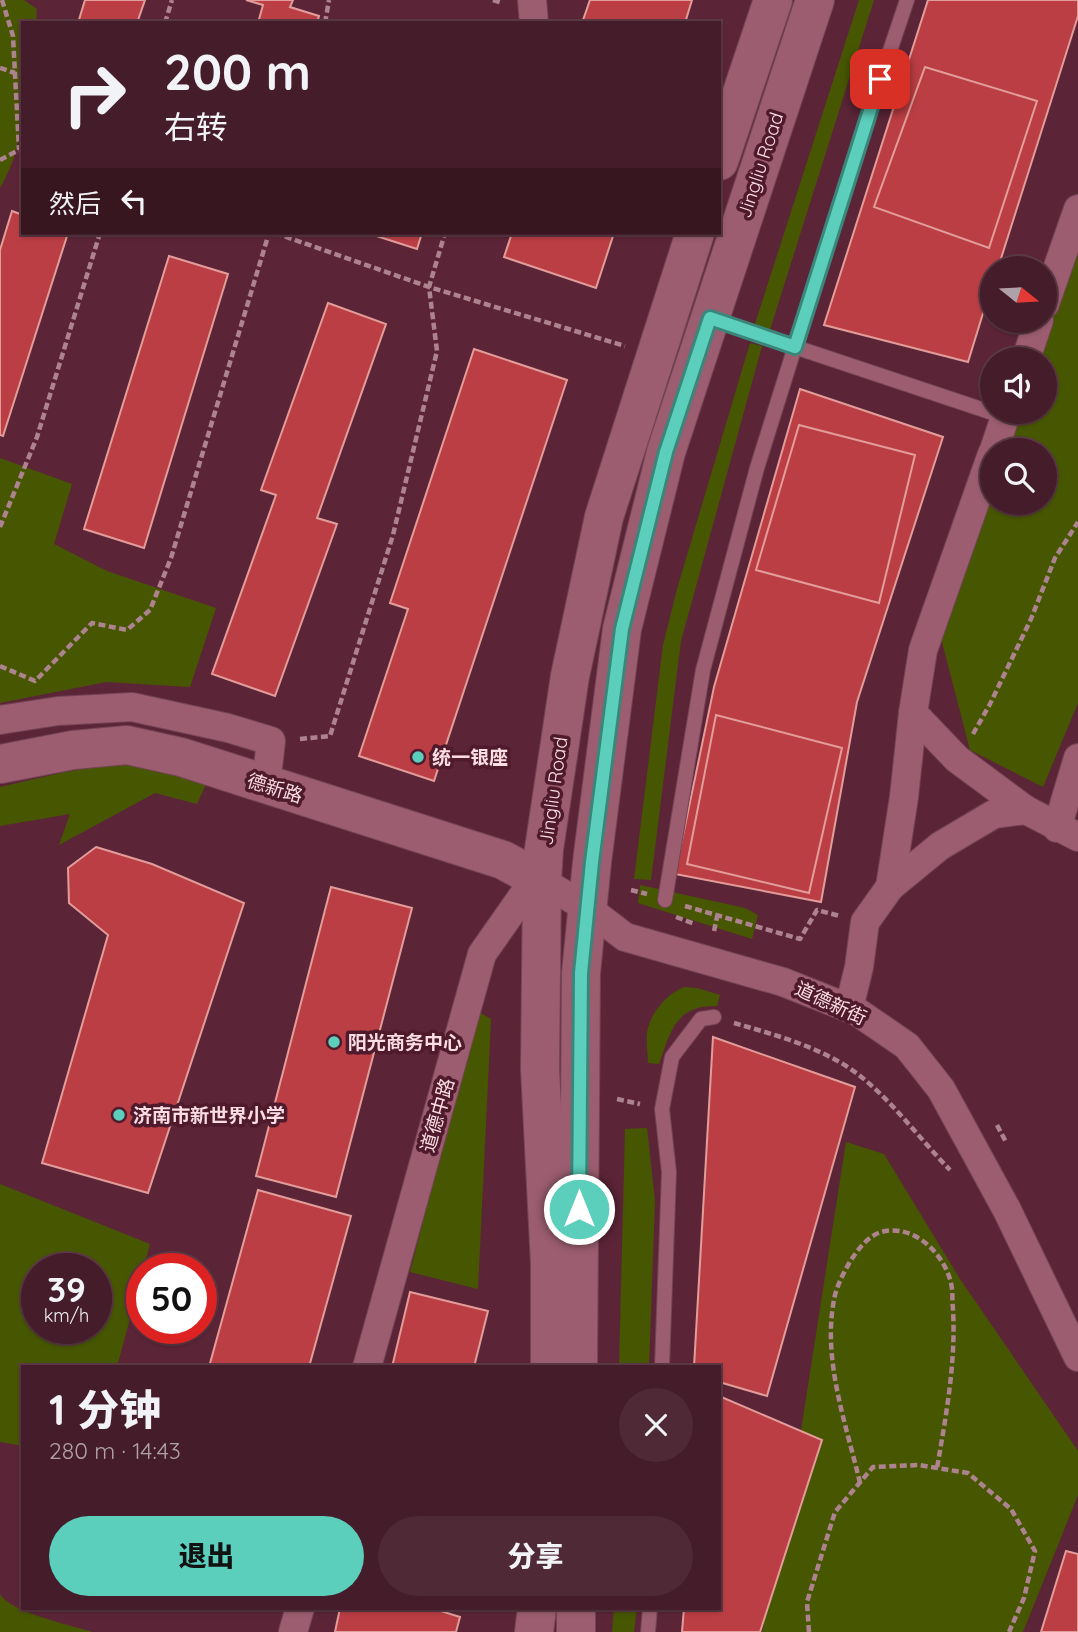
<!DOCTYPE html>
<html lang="zh">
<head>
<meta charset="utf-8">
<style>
  body { margin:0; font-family:Quicksand,"Noto Sans SC",sans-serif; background:#4f2935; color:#f1f3f6; height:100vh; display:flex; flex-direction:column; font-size:26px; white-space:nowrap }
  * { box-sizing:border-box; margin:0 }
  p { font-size:23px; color:#b0a1a8 }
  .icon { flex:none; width:38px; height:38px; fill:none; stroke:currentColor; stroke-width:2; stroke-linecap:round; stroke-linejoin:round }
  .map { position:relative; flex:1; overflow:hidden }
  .side { position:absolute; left:21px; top:1365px; width:700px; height:245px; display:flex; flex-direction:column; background:#451c29; border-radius:0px; box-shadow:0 2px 5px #0004,0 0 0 2px #5d3a46 }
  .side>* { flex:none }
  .banner { position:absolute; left:21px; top:21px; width:700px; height:214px; border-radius:0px; box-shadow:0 2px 5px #0004,0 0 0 2px #5d3a46; background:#451c29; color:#f1f3f6; overflow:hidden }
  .needle { width:46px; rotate:108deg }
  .fabs { position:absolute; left:980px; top:256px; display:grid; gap:14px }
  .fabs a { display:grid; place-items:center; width:77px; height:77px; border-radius:50%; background:#451c29; box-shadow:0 2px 5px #0004,0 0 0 2px #5d3a46; font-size:35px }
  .speed { position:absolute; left:21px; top:1253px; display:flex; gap:14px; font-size:35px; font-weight:700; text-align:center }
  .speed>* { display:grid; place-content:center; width:91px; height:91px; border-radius:50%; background:#451c29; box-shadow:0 2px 5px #0004,0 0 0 2px #5d3a46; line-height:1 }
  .speed small { font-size:18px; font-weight:400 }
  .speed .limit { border:10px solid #d22; background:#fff; color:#111 }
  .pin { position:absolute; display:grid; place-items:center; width:60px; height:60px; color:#fff; margin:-30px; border-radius:14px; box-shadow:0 4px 10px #0006 }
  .me { position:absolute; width:77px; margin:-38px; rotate:0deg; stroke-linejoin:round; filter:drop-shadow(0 0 5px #0008) }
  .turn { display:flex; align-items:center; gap:24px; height:147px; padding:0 28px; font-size:32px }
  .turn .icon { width:91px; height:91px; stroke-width:2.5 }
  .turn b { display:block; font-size:49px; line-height:60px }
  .then { display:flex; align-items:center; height:66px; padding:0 28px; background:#0003; gap:14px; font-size:26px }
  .round { display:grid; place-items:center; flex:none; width:74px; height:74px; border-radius:37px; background:#4f2935 }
  .headline { display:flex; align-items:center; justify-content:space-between; height:119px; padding:0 28px }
  h1 { font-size:42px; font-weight:800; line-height:52px }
  .action { display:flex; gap:14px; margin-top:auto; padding:14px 28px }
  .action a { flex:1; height:80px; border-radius:42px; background:#5bcebc; color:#111; font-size:28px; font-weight:800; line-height:80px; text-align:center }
  .action a+a { background:#4f2935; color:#f1f3f6 }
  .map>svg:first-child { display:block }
  .green { fill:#475701; fill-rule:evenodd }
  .building { fill:#bb3e44; stroke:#e29d9a; stroke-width:2 }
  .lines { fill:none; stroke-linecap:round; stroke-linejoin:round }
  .lane-casing { stroke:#744456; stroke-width:16 }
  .street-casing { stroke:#744456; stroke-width:30 }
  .secondary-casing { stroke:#744456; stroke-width:40 }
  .path { stroke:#ae8390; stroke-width:4.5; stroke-dasharray:7 3.5; stroke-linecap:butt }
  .lane { stroke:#9b5d6f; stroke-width:14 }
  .street { stroke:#9b5d6f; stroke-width:28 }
  .secondary { stroke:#9b5d6f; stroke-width:38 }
  .route-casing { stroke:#3b867a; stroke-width:18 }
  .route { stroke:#5bcebc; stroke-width:12 }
  .poi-dot { fill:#5bcebc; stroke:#501a2d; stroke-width:2.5 }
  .labels { text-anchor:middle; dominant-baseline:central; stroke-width:7; stroke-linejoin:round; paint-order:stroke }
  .street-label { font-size:19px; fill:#fbdde4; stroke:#501a2d }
  .poi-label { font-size:19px; font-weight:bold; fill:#fbdde4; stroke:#501a2d; text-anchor:start }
</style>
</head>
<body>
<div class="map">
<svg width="1078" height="1632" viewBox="0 0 1078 1632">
  <rect width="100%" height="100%" fill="#5c2537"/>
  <!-- green -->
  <g class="green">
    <path d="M 0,0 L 24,0 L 37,9 L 36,23 L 23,23 C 23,78 30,139 0,188 Z"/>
    <polygon points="859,0 874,0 769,333 754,327"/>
    <polygon points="1078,192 1078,703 1043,787 970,750 941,638 992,470 992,502 1045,502 1045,450 999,450 1010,411 1045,411 1045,359 1027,359"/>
    <polygon points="750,343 762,346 681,641 651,880 634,879 663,645 677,589"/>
    <polygon points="0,458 72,484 54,544 107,571 216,608 190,687 106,682 0,703"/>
    <polygon points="126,762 206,784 197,804 155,793 59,845 70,814 0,826 0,787 65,772"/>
    <polygon points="640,885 745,908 758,915 752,939 638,903"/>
    <path d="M 684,987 L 697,988 L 720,995 L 717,1006 C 676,1005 671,1030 659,1064 L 648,1063 C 648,1052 645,1039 648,1028 C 653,1010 667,994 684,987 Z"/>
    <polygon points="477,1011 491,1019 478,1289 410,1272"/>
    <polygon points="647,1128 655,1201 649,1367 619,1367 625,1129"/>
    <polygon points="846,1142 884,1154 960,1279 1078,1451 1078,1495 1023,1632 762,1632 797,1456"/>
    <path d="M 0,1184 L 150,1244 L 117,1367 L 23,1367 L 23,1446 L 0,1442 ZM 37,1269 L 96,1269 L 96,1328 L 37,1328 Z"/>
    <path d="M 0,1594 C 9,1612 71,1625 92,1632 L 0,1632 Z"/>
    <polygon points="614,1608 637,1608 634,1632 612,1632"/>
  </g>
  <!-- building -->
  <g class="building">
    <polygon points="85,0 145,0 137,23 78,23"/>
    <polygon points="246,0 293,0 290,7 319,16 317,23 258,23 263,5"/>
    <polygon points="590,0 692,0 685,23 582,23"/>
    <polygon points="928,0 1078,0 1078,16 998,268 992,268 992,284 968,362 824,325"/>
    <polygon points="925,67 1037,101 989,248 874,207"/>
    <polygon points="12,211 23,215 23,233 68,233 3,436 0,435 0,250"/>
    <polygon points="367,233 422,233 417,249"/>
    <polygon points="512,233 614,233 596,288 504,257"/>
    <polygon points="169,256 228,274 144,548 84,529"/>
    <polygon points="328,303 386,324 317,518 337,524 275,696 212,674 276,495 261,490"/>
    <polygon points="474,349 567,380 434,781 359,756 408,609 390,603"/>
    <polygon points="800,389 943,437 857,702 821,902 675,874 714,687"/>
    <polygon points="799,425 915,455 879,603 756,570"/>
    <polygon points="716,715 842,748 809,893 687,864"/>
    <polygon points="96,847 152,864 244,903 148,1193 42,1163 108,935 69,903 68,868"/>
    <polygon points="331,887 412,908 336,1197 256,1176"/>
    <polygon points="713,1037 855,1087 767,1396 719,1382 719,1367 694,1367"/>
    <polygon points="258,1190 351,1216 309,1367 209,1367"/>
    <polygon points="410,1292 488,1311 474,1367 392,1367"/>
    <polygon points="719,1396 822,1440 760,1632 682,1632 684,1608 719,1608"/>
    <polygon points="1066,1551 1078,1554 1078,1632 1041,1632"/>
    <polygon points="340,1608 431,1608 460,1617 456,1632 335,1632"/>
  </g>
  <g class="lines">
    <!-- lane casing -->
    <g class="lane-casing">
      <g id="lane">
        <polyline points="711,319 1005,417"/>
        <polyline points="665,900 703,670 757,468 854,158 907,0"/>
        <polyline points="662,1367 669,1172 662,1109 672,1057 701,1019 714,1017"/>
        <polyline points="648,1632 650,1608"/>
      </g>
    </g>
    <!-- street casing -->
    <g class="street-casing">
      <g id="street">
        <polyline points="532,0 534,23"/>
        <polyline points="1045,304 1078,209"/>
        <polyline points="1026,359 1039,320"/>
        <polyline points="994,450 1007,411"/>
        <polyline points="913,713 957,759 1026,810"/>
        <polyline points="0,720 58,711 132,707 228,728 271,741 268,767 263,784"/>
        <polyline points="1057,828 1078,758"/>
        <polyline points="890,887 904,797 913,713 923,650 992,454"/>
        <polyline points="849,1008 859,967 865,922 890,887 940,846 994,814 1026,810 1078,837"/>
        <polyline points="367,1367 482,954 522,897 542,881 587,908 625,937 783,982 856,1011 907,1046 941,1089 1007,1210 1078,1357"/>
        <polyline points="293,1632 300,1608"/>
      </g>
    </g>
    <!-- secondary casing -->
    <g class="secondary-casing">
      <g id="secondary">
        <polyline points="719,161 773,0"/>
        <polyline points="0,764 73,750 127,745 181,757 503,860 542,881"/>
        <polyline points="550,1367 550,1264 540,1069 542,881 544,849 570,676 604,517 695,233"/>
        <polyline points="578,1367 581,973 592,862 622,629 666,452 815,0"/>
        <polyline points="534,1632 537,1608"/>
        <polyline points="576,1632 576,1608"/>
      </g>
    </g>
    <!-- path -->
    <g class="path">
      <polyline points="2,0 13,36 19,150"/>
      <polyline points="493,0 503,3"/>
      <polyline points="165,23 172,0"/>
      <polyline points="325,23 329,0"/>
      <polyline points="0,68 15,73"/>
      <polyline points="0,160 19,150 23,151"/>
      <polyline points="275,233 429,287 625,346"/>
      <polyline points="0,527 37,437 100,233"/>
      <polyline points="0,666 35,681 92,623 127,630 150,610 171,558 269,233"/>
      <polyline points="973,734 990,704 1031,619 1055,558 1078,522"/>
      <polyline points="300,739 330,736 393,535 437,351 429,287 445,233"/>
      <polyline points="631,890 647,894"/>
      <polyline points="685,906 800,939 817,910 840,916"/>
      <polyline points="676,917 695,924"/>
      <polyline points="714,931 717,917"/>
      <path d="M 734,1023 C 776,1035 824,1048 859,1075 C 893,1102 920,1139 950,1170"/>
      <polyline points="617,1099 640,1104"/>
      <polyline points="997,1125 1006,1142"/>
      <path d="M 860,1483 C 846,1423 821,1357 835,1295 C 840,1276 860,1238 881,1232 C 913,1223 944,1253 951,1283 C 953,1291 952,1301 953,1309 C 956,1363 946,1416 937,1468"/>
      <polyline points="809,1632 807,1602 835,1512 873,1467 919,1465 968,1473 1011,1509 1035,1551 1024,1598 1009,1632"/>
    </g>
    <!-- lane -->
    <use href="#lane" class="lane"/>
    <!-- street -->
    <use href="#street" class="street"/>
    <!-- secondary -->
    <use href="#secondary" class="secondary"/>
  </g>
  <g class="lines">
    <!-- route casing -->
    <g class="route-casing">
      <polyline id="route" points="579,1209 581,973 592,862 622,629 666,452 710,318 795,347 880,79"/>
    </g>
    <!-- route -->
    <use href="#route" class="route"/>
  </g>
  <!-- markers -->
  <g class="poi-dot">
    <circle cx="418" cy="757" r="7"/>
    <circle cx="334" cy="1042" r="7"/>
    <circle cx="119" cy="1115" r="7"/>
  </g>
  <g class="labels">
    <!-- street labels -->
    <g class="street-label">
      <text transform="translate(760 165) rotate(-72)">Jingliu Road</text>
      <text transform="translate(275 788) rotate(17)">德新路</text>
      <text transform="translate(553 791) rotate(-82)">Jingliu Road</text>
      <text transform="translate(831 1003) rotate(25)">道德新街</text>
      <text transform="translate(437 1115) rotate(-74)">道德中路</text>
    </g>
    <!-- poi labels -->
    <g class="poi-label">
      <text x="432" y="757">统一银座</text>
      <text x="348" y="1042">阳光商务中心</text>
      <text x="133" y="1115">济南市新世界小学</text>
    </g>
  </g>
</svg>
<div class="fabs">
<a><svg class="needle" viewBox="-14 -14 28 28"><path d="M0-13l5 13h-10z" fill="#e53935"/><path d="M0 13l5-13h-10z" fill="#b0a1a8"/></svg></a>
<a><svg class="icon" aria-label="sound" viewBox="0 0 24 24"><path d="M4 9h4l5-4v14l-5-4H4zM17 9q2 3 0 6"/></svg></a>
<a><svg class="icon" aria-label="search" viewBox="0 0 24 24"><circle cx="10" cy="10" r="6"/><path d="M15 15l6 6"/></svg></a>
</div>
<div class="speed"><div>39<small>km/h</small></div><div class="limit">50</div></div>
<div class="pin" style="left:880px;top:79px;background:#d93025"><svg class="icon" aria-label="arrive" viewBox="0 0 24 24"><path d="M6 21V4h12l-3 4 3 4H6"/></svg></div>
<svg class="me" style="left:579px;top:1209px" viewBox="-20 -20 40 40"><circle r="17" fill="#5bcebc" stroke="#fff" stroke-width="3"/><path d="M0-11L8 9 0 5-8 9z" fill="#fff"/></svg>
<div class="banner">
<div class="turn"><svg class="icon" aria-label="right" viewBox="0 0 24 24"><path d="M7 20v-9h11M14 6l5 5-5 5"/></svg><div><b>200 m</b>右转</div></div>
<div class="then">然后<svg class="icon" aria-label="left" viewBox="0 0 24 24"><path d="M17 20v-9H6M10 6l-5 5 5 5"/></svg></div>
</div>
<section class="side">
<div class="headline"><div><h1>1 分钟</h1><p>280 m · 14:43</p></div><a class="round"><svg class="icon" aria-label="close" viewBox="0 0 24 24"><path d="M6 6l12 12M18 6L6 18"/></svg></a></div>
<div class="action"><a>退出</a><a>分享</a></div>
</section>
</div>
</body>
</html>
